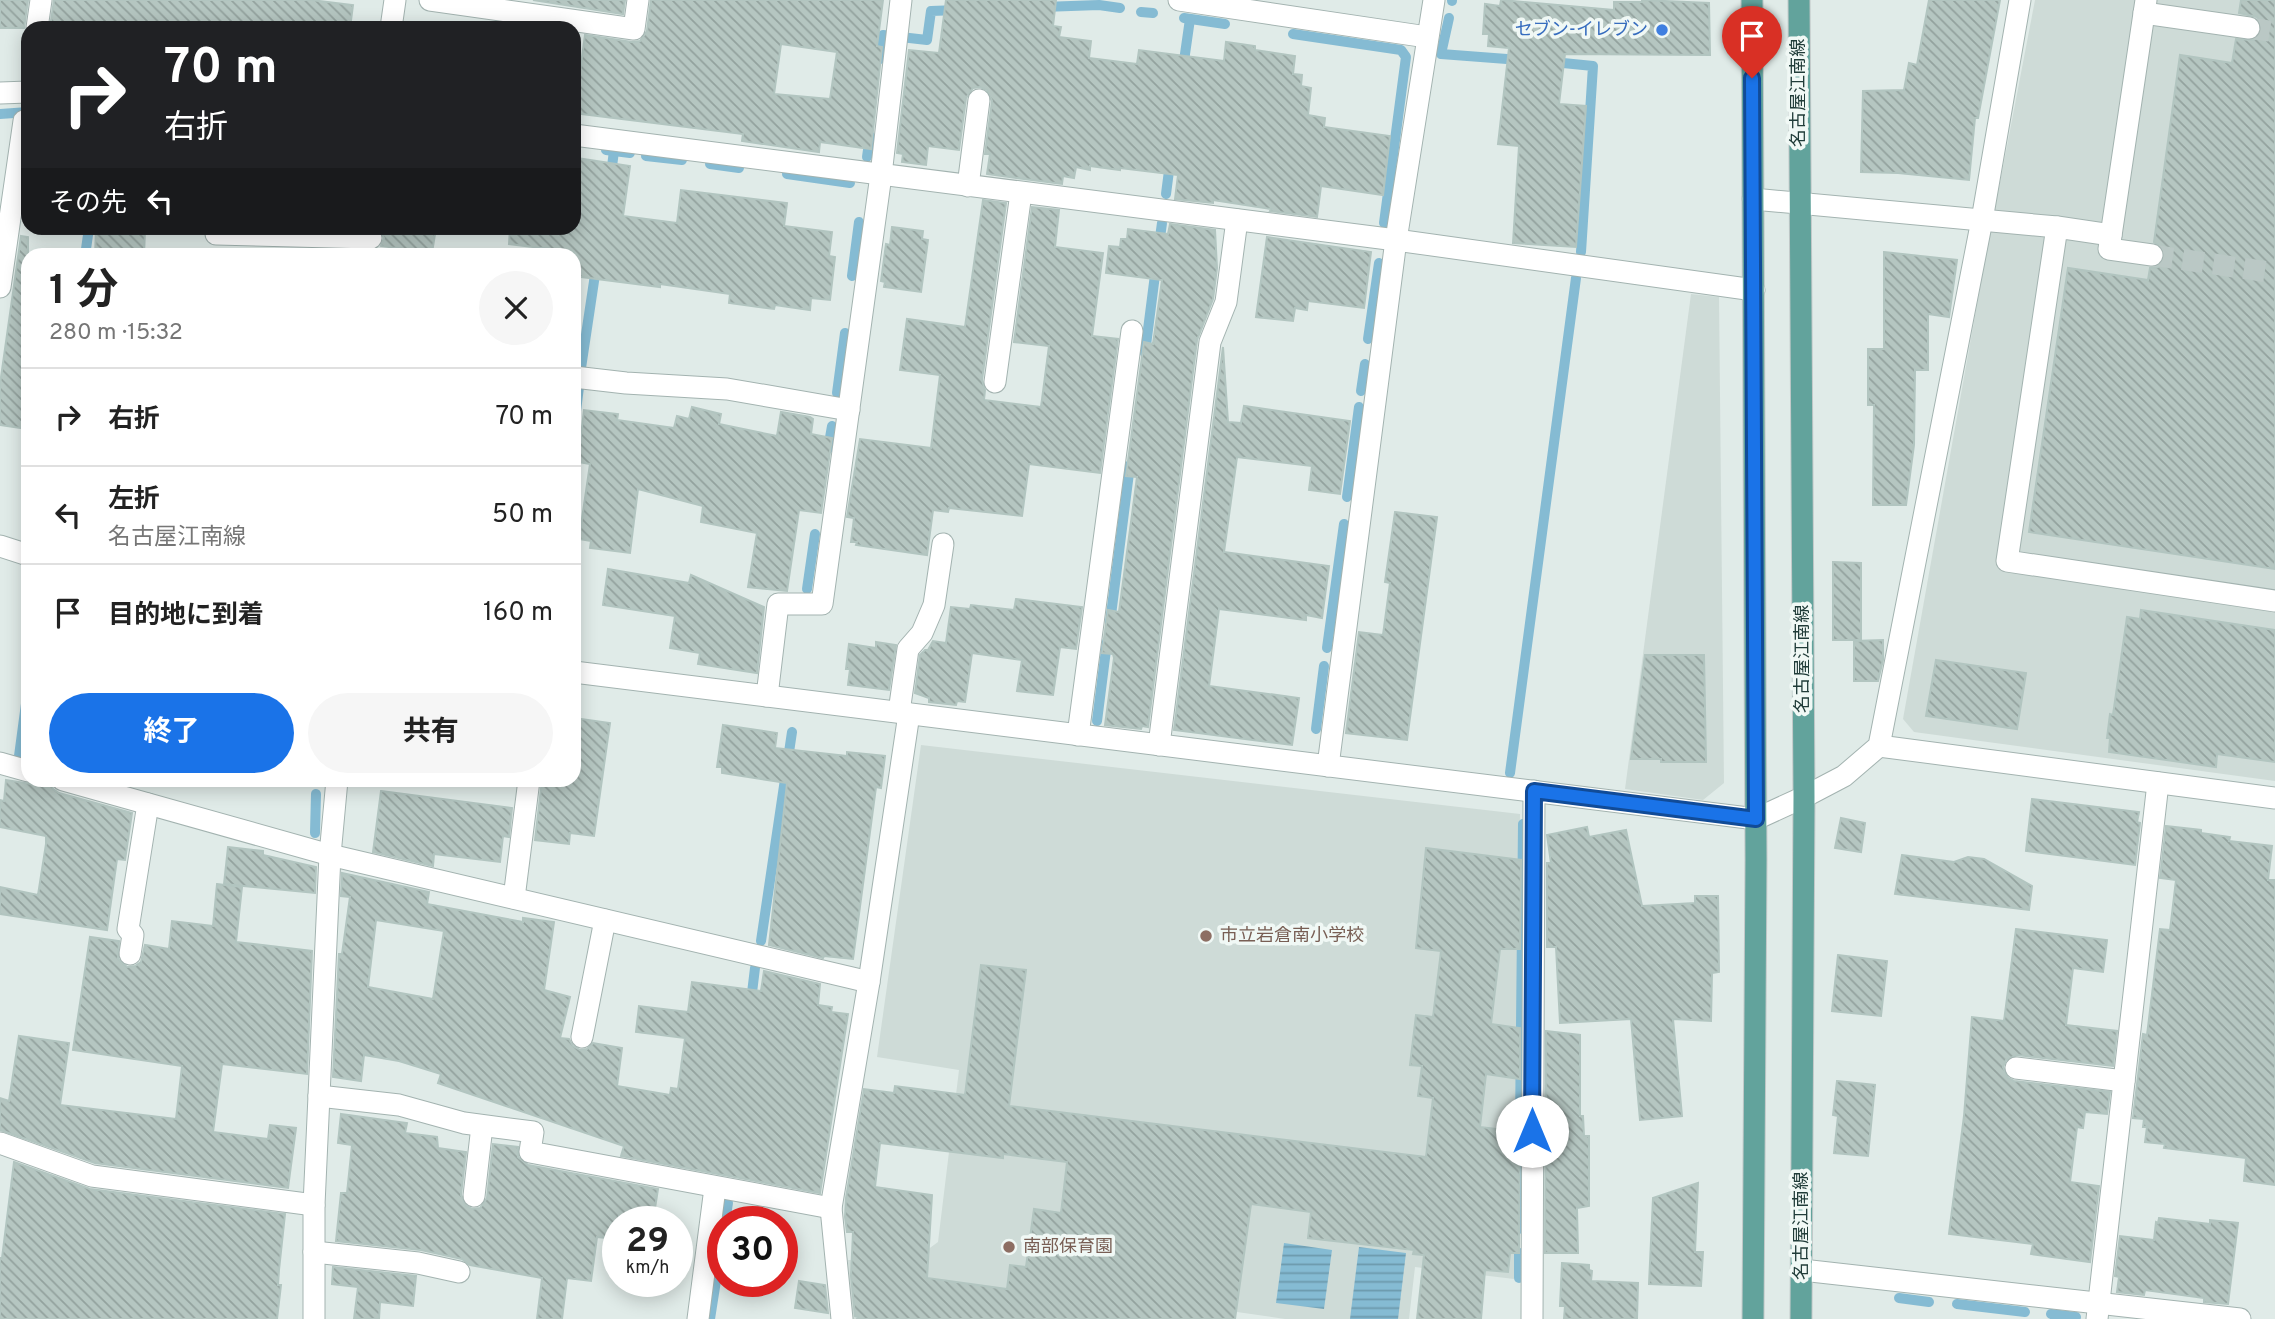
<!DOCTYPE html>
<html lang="ja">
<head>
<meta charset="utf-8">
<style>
  body { margin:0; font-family:Overpass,"Noto Sans JP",sans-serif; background:#f6f6f6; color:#222; height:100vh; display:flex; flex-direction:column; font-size:26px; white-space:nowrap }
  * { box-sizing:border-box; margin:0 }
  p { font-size:23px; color:#767676 }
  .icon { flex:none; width:38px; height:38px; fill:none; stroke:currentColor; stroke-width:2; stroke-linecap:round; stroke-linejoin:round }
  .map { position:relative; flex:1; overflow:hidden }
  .sheet { position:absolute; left:21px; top:248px; width:560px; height:539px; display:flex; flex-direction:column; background:#fff; border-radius:21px; box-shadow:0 4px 18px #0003 }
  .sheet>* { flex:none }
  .top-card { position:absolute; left:21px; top:21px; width:560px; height:214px; border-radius:21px; box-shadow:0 4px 18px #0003; background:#202124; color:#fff; overflow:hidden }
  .speed { position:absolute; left:602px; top:1206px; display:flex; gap:14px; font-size:35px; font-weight:700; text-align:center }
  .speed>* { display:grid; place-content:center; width:91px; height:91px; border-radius:50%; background:#fff; box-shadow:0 4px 18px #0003; line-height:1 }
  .speed small { font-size:18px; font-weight:400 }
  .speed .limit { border:10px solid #d22; background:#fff; color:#111 }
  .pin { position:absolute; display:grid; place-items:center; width:60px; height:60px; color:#fff; margin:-72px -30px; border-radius:50% 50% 50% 0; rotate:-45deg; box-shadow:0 0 7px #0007 }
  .pin .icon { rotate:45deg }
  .me { position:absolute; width:77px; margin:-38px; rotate:0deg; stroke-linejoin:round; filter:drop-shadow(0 0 5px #0008) }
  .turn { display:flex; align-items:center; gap:24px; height:147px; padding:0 28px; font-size:32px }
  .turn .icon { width:91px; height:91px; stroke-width:2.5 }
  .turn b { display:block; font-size:49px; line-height:60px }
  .then { display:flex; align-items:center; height:66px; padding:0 28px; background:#0003; gap:14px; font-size:26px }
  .round { display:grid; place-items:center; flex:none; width:74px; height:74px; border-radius:37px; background:#f6f6f6 }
  .head { display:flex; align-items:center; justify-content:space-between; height:119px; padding:0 28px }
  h1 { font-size:42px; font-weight:700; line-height:52px }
  .button { display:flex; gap:14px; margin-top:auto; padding:14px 28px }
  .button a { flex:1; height:80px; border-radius:42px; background:#1a73e8; color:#fff; font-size:28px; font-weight:700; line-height:80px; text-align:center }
  .button a+a { background:#f6f6f6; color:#222 }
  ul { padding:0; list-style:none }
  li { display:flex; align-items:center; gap:21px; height:98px; padding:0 28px; border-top:2px solid #e0e0e0 }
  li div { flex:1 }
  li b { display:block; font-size:26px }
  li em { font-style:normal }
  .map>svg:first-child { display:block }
  .built { fill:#cedbd7 }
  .water { fill:url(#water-rules) }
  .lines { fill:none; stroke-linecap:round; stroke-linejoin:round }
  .stream { stroke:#85bbd3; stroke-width:10 }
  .building { fill:url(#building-back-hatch); stroke:#b2c5c0; stroke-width:2; fill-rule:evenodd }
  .minor-tunnel { stroke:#bac8c5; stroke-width:21; stroke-dasharray:21 10; stroke-linecap:butt }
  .minor-casing { stroke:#a3b3b0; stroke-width:23 }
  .major-casing { stroke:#c1c8c8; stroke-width:23 }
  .minor { stroke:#fff; stroke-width:21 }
  .major { stroke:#62a39c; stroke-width:21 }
  .route-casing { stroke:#114b97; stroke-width:18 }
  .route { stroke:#1a73e8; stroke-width:12 }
  .shop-dot { fill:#3f7fe0; stroke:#f0f8f5; stroke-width:2.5 }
  .education-dot { fill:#8d6e63; stroke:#f0f8f5; stroke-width:2.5 }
  .labels { text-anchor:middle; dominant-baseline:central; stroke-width:7; stroke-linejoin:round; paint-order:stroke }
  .shop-label { font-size:18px; fill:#366cbe; stroke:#f0f8f5; text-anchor:end }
  .street-label { font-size:18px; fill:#203c39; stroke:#f0f8f5 }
  .education-label { font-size:18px; fill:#785e54; stroke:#f0f8f5; text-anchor:start }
</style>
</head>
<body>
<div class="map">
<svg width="2275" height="1319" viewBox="0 0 2275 1319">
  <defs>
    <pattern id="water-rules" width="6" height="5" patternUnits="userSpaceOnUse" patternTransform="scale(1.75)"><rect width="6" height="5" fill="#85bbd3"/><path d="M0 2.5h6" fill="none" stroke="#6c99ac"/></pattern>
    <pattern id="building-back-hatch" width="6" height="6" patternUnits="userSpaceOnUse" patternTransform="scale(1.75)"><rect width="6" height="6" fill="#b5c6c1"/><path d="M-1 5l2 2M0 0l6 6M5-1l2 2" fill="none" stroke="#93a29e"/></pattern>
  </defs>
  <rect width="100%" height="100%" fill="#e0ebe8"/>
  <!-- built -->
  <g class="built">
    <polygon points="2035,0 2275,0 2275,781 1914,732 1903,719 1983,271"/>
    <polygon points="1691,294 1719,297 1724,783 1703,800 1625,789"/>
    <polygon points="921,745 1520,814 1514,1279 1415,1267 1409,1319 1285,1319 1216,1309 1214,1319 851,1319 848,1260 905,1260 923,1253 938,1242 959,1070 877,1057"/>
  </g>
  <!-- water -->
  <g class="water">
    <polygon points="1284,1243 1332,1250 1324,1309 1276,1303"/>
    <polygon points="1359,1247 1406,1253 1398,1319 1350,1319"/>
  </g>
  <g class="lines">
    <!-- stream -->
    <g class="stream">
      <polyline points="1452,1 1452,0"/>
      <polyline points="1043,7 1099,5 1120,8"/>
      <polyline points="1141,12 1153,13"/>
      <polyline points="1184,18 1225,24"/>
      <polyline points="1449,18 1441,54 1520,60"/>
      <polyline points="1293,34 1401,50 1406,57 1384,223"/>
      <polyline points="880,59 883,35 927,40 931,11 958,10"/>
      <polyline points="1553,62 1593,66 1581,252"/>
      <polyline points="1183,68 1190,19"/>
      <polyline points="0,114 28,112"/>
      <polyline points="606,150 630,153"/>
      <polyline points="646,156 682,160"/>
      <polyline points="867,157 870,136"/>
      <polyline points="710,164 739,168"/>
      <polyline points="611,174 614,151"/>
      <polyline points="787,174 850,183"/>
      <polyline points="1166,194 1170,163"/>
      <polyline points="1159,245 1162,223"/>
      <polyline points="85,256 89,228"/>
      <polyline points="852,276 859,222"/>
      <polyline points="1368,339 1379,263"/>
      <polyline points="1145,353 1156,267"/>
      <polyline points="581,368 596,268"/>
      <polyline points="1361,391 1365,364"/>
      <polyline points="837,393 845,333"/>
      <polyline points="574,427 579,387"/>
      <polyline points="828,449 832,426"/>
      <polyline points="1347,497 1359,407"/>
      <polyline points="807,589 815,534"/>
      <polyline points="1110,623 1130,465"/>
      <polyline points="1327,648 1344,524"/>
      <polyline points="1097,721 1107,642"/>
      <polyline points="1316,729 1324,666"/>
      <polyline points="19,756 28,689"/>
      <polyline points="1510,773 1576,278"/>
      <polyline points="315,833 316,794"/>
      <polyline points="761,941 792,732"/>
      <polyline points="751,1001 755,968"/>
      <polyline points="725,1222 728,1203"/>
      <polyline points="1519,1229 1523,824"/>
      <polyline points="1519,1278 1519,1253"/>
      <polyline points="1899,1298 1929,1302"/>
      <polyline points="1957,1304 2025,1312"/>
      <polyline points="2051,1314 2076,1317"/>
      <polyline points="710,1319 723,1236"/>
    </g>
  </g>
  <!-- building -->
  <g class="building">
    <polygon points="0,0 28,0 24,28 0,28"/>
    <polygon points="54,0 311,0 353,5 350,28 50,28"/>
    <polygon points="533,0 625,0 623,14"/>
    <path d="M 651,0 L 883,0 L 877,46 L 882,47 L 871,149 L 820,142 L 819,152 L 742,141 L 743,134 L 574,113 L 574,78 L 579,79 L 585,35 L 632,42 L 640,41 L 647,31 ZM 781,44 L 837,52 L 830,99 L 774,94 Z"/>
    <polygon points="946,0 1056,0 1053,26 1061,27 1059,37 1091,41 1089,58 1137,64 1139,50 1224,61 1226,42 1255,46 1255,50 1295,56 1293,74 1302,75 1301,86 1311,88 1308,115 1325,118 1324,127 1390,136 1383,195 1321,186 1317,217 1270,211 1271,209 1213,200 1213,203 1175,199 1178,175 1120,168 1120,170 1090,166 1090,170 1076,167 1074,178 1063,176 1062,184 987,174 990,154 985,154 992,101 987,90 980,87 973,88 966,98 959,150 928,146 926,165 902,162 903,154 897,153 909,50 939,53"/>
    <polygon points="1501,0 1614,10 1614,2 1642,2 1642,0 1709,3 1710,55 1565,54 1559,104 1586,106 1576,247 1513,243 1519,146 1498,144 1509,48 1488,46 1489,34 1483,34 1485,4 1500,6"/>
    <polygon points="1929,0 2000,0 1978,118 1975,118 1969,180 1898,173 1861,172 1863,91 1904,90 1909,63 1917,65"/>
    <polygon points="2241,0 2275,0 2275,569 2029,532 2068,268 2148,280 2150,268 2158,267 2163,262 2165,256 2164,249 2154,242 2180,55 2232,63 2236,39 2253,40 2259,37 2262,31 2261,23 2257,17 2239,13"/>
    <polygon points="577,158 630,166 623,216 677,223 681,190 787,203 784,226 832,232 829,256 835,257 830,300 811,298 810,310 775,305 774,309 729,303 730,294 660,284 660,287 574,276 574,252 509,244 510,228 574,228 574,179"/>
    <polygon points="983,200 1006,203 982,380 985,390 984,400 1041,407 1049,346 1014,342 1032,207 1059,210 1055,247 1103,253 1092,336 1118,339 1100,473 1029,464 1022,516 949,508 948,512 933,510 927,555 856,545 857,542 851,542 854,518 847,517 860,439 931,448 940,375 900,370 907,319 965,327"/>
    <polygon points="1170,224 1215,230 1217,268 1213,299 1197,340 1148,727 1142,726 1141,729 1105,725 1114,658 1113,654 1102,653 1108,610 1119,612 1137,477 1126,476 1144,342 1153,344 1162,280 1106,273 1109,246 1120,247 1121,239 1127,239 1128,229 1168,234"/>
    <polygon points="892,227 923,231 922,239 928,240 921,292 884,287 885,282 881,281 886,244 890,245"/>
    <polygon points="96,228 145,230 144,256 95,256"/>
    <polygon points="379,228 436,228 432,253 381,246 384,238"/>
    <polygon points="21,236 28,237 28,429 0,425 0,384"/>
    <polygon points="1267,237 1371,252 1364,308 1308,301 1307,310 1295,308 1293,321 1256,317"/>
    <polygon points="1884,252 1957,260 1949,317 1928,314 1928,370 1915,370 1914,445 1906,505 1873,505 1874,405 1868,405 1868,349 1884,349"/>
    <polygon points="1223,347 1228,422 1241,423 1244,406 1350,421 1340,494 1309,490 1312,466 1237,457 1224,552 1329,566 1322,618 1306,615 1306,620 1219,609 1209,686 1299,698 1292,745 1174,730"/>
    <polygon points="692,407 721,414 719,424 777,436 781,412 810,417 813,419 811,434 832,438 821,513 799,510 787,591 748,587 757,533 701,522 703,506 638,489 630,553 590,548 591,541 579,539 590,464 578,462 584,410 618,414 617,420 674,428 677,416 689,419"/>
    <polygon points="1395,512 1437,517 1407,740 1346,733 1359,632 1383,635 1390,583 1385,582"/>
    <polygon points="1833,562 1861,563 1861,640 1833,640"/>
    <polygon points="608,569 689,583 691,575 764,607 757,673 698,664 700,653 670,648 675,616 603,605"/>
    <polygon points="1016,599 1082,607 1076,649 1060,647 1053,695 1017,691 1022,660 972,653 965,702 957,701 956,705 929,702 929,698 915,693 920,655 925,650 928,650 933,641 946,643 951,607 970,609 971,605 1014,610"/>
    <polygon points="2141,610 2275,630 2275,762 2217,754 2216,767 2109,752 2110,738 2107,738 2110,714 2113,715 2127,617 2140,619"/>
    <polygon points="1883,640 1883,660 1878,681 1854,681 1854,641"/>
    <polygon points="876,642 896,645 889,690 848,685 850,669 846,669 849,644 876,648"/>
    <polygon points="1645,655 1704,655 1706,762 1661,762 1661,759 1631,759"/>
    <polygon points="1936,660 2026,673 2017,729 1926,716"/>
    <polygon points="574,718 610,723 594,836 570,833 569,844 535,840 542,780 574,780"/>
    <polygon points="723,725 777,733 775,748 847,756 847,752 885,756 881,788 876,787 853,959 824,956 823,958 769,945 787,783 722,773 722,767 717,767"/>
    <polygon points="6,780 31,784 37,780 50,780 53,789 59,793 132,813 125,860 117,859 107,930 0,914 0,887 38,895 46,844 46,836 0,827 0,800 4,801"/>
    <polygon points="381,791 512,808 509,837 503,836 500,862 434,854 433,866 373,852"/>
    <polygon points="2032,799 2139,812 2137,822 2140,823 2135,865 2026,851"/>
    <polygon points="1841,818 1865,823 1861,852 1835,848"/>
    <polygon points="2166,826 2201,830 2201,833 2230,837 2229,841 2272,846 2268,880 2275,880 2275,1185 2244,1181 2246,1158 2164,1148 2165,1144 2145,1142 2147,1127 2143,1127 2144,1119 2133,1118 2143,1034 2147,1035 2160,929 2170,930 2176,880 2160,878"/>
    <polygon points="1587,827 1589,837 1626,830 1642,906 1695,903 1695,896 1718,896 1719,972 1712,973 1711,1021 1673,1019 1682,1116 1640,1120 1631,1019 1560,1023 1556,947 1547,947 1547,863 1551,863 1547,835"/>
    <polygon points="228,847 263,851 263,855 316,867 315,893 224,884"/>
    <path d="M 1426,848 L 1521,860 L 1520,949 L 1500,949 L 1491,1024 L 1520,1028 L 1520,1079 L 1486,1074 L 1480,1127 L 1520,1132 L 1519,1253 L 1510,1253 L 1508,1272 L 1485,1270 L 1481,1319 L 1417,1319 L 1424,1255 L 1413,1254 L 1414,1250 L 1308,1238 L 1311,1212 L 1251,1204 L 1235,1319 L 857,1319 L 858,1317 L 855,1316 L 851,1276 L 853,1232 L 847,1232 L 845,1217 L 846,1198 L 864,1089 L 894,1093 L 895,1086 L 965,1095 L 981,965 L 1026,970 L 1009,1106 L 1426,1157 L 1433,1098 L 1418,1096 L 1422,1066 L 1410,1065 L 1416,1015 L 1433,1017 L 1441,951 L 1416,948 ZM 880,1143 L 1003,1158 L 1003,1154 L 1067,1162 L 1061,1213 L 1034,1209 L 1026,1267 L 1010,1265 L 1007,1289 L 927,1278 L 932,1195 L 875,1187 Z"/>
    <polygon points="1902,855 1954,862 1968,857 1984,859 2032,886 2029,910 1895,894"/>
    <path d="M 342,873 L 429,892 L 427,904 L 523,922 L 523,918 L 554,922 L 544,990 L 570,997 L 560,1038 L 569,1039 L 573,1046 L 580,1050 L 587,1049 L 593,1043 L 622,1048 L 617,1086 L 670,1095 L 671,1088 L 678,1089 L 685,1038 L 636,1032 L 639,1006 L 688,1012 L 692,982 L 761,991 L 764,971 L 820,984 L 818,1005 L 832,1007 L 831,1012 L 848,1014 L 820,1193 L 621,1156 L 624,1146 L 438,1083 L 441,1074 L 399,1061 L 364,1055 L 361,1081 L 333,1077 L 339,954 L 342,954 L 350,897 L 341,896 ZM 376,920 L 444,931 L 433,999 L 368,987 Z"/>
    <polygon points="217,884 242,887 236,942 312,951 307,1074 222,1064 213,1132 268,1139 270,1125 296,1128 288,1188 95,1163 0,1130 0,1098 9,1101 19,1036 69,1043 60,1105 176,1119 182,1066 73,1050 90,937 119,941 118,959 127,967 135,966 141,962 145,945 169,949 172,921 213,926"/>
    <polygon points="2016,929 2107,940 2103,972 2073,968 2066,1025 2117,1031 2113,1066 2017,1055 2006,1060 2003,1067 2008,1078 2014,1081 2110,1092 2107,1114 2085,1112 2083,1128 2077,1127 2070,1182 2099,1186 2090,1262 2031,1254 2033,1244 1949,1234 1964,1116 1972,1017 2004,1021"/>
    <polygon points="1838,955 1887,961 1881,1016 1832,1011"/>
    <polygon points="1546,1031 1580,1035 1580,1116 1583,1116 1584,1136 1589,1136 1589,1206 1577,1208 1578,1253 1545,1253"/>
    <polygon points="1837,1081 1875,1085 1868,1156 1834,1153 1838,1116 1833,1115"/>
    <polygon points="341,1114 407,1123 405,1133 437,1137 438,1148 466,1152 461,1195 466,1206 472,1209 480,1208 487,1198 493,1144 518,1147 518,1157 528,1165 658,1189 653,1221 619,1216 616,1239 597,1237 591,1281 567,1278 562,1319 537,1319 542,1278 470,1265 462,1259 421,1250 336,1241 341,1193 347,1193 352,1145 338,1143"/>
    <polygon points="14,1162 90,1189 285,1214 279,1270 278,1285 281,1285 277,1319 0,1319 0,1258 2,1258"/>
    <polygon points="1698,1183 1695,1252 1703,1252 1701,1286 1649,1284 1653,1198"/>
    <polygon points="2159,1218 2210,1224 2210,1220 2238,1223 2228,1304 2204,1302 2204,1298 2145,1290 2144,1295 2117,1292 2119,1277 2115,1276 2120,1236 2154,1240 2156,1222 2158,1223"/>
    <polygon points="1562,1263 1589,1265 1589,1270 1592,1271 1591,1281 1638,1283 1637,1319 1564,1319 1565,1306 1560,1306"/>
    <polygon points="333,1267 416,1276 413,1306 380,1302 379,1319 354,1319 358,1287 332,1284"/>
    <polygon points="799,1281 825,1285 828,1313 795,1308"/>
  </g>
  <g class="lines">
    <!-- minor-tunnel -->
    <g class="minor-tunnel">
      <polyline points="2249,28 2275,32"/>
      <polyline points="2152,255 2275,273"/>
    </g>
    <!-- minor casing -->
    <g class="minor-casing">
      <g id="minor">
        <polyline points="430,0 634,29 638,0"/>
        <polyline points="1179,0 1427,37"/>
        <polyline points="2146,0 2109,249 2152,255"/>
        <polyline points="2144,13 2249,28"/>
        <polyline points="37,28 41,0"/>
        <polyline points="391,28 395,0"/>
        <polyline points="0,93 28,92"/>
        <polyline points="574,135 1396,240 1754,290"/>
        <polyline points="968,186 979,100"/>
        <polyline points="1753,199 2057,227"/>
        <polyline points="216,234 371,238"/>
        <polyline points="2111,235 2057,227 2007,561 2275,601"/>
        <polyline points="0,287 24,121"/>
        <polyline points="574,377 626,383 727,389 849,410"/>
        <polyline points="995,382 1021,193"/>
        <polyline points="0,546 28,555"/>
        <polyline points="574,672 1756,819 1804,797 1844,776 1879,746 1982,220 2020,0"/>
        <polyline points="767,696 778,604 822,604 881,175 901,0"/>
        <polyline points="899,712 908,649 922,633 934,605 943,544"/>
        <polyline points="1078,735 1132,331"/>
        <polyline points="1159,745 1210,342 1226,302 1237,220"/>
        <polyline points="1879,746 2275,798"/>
        <polyline points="0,763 28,771"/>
        <polyline points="1328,766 1396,240 1434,0"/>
        <polyline points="63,780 330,855 869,982"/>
        <polyline points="514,898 529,780"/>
        <polyline points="130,954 133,935 128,929 148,804"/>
        <polyline points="582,1037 605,920"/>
        <polyline points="2016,1068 2124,1081"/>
        <polyline points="319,1096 399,1105 464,1123 533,1132 530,1152 831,1208"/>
        <polyline points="0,1143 92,1176 314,1205"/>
        <polyline points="474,1196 482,1126"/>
        <polyline points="314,1252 418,1263 459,1272"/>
        <polyline points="1802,1270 2240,1319"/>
        <polyline points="314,1319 314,1205 330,855 337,780"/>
        <polyline points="698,1319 715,1188"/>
        <polyline points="842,1319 831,1208 869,982 909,714"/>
        <polyline points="1532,1319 1534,791"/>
        <polyline points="2097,1319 2158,783"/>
      </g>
    </g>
    <!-- major casing -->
    <g class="major-casing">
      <g id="major">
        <polyline points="1752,0 1756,860 1753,1319"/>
        <polyline points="1799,0 1804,797 1801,1319"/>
      </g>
    </g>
    <!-- minor -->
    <use href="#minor" class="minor"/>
    <!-- major -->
    <use href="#major" class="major"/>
  </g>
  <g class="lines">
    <!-- route casing -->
    <g class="route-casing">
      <polyline id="route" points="1532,1131 1534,791 1756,819 1752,78"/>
    </g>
    <!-- route -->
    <use href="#route" class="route"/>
  </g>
  <!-- markers -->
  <circle class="shop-dot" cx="1662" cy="30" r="7"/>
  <g class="education-dot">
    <circle cx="1206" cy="936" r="7"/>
    <circle cx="1009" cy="1247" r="7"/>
  </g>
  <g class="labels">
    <!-- shop labels -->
    <g class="shop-label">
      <text x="1648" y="30">セブン-イレブン</text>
    </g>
    <!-- street labels -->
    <g class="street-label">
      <text transform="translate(1799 93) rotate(-90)">名古屋江南線</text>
      <text transform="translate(1803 659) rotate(-90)">名古屋江南線</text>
      <text transform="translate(1802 1226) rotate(-90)">名古屋江南線</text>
    </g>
    <!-- education labels -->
    <g class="education-label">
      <text x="1220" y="936">市立岩倉南小学校</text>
      <text x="1023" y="1247">南部保育園</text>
    </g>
  </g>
</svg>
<div class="speed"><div>29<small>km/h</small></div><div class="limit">30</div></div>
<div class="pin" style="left:1752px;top:78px;background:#d93025"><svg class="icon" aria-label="arrive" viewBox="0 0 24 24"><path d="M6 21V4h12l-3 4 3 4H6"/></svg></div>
<svg class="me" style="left:1532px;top:1131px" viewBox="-20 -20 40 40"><circle r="19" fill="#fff"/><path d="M0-13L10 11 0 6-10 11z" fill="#1a73e8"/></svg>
<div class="top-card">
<div class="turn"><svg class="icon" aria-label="right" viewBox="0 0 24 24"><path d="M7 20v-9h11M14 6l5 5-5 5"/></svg><div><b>70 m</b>右折</div></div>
<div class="then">その先<svg class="icon" aria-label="left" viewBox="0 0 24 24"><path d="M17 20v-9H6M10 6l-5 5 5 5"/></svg></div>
</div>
<section class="sheet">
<div class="head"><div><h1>1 分</h1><p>280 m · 15:32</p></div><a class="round"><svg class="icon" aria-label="close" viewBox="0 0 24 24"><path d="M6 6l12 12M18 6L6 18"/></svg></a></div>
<ul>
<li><svg class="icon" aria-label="right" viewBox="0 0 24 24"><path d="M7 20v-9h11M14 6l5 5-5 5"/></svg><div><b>右折</b></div><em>70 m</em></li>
<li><svg class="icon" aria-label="left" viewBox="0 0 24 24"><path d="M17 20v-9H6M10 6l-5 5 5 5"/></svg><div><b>左折</b><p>名古屋江南線</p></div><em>50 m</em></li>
<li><svg class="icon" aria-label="arrive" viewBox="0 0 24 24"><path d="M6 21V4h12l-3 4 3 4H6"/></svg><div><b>目的地に到着</b></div><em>160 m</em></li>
</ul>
<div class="button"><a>終了</a><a>共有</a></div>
</section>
</div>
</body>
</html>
